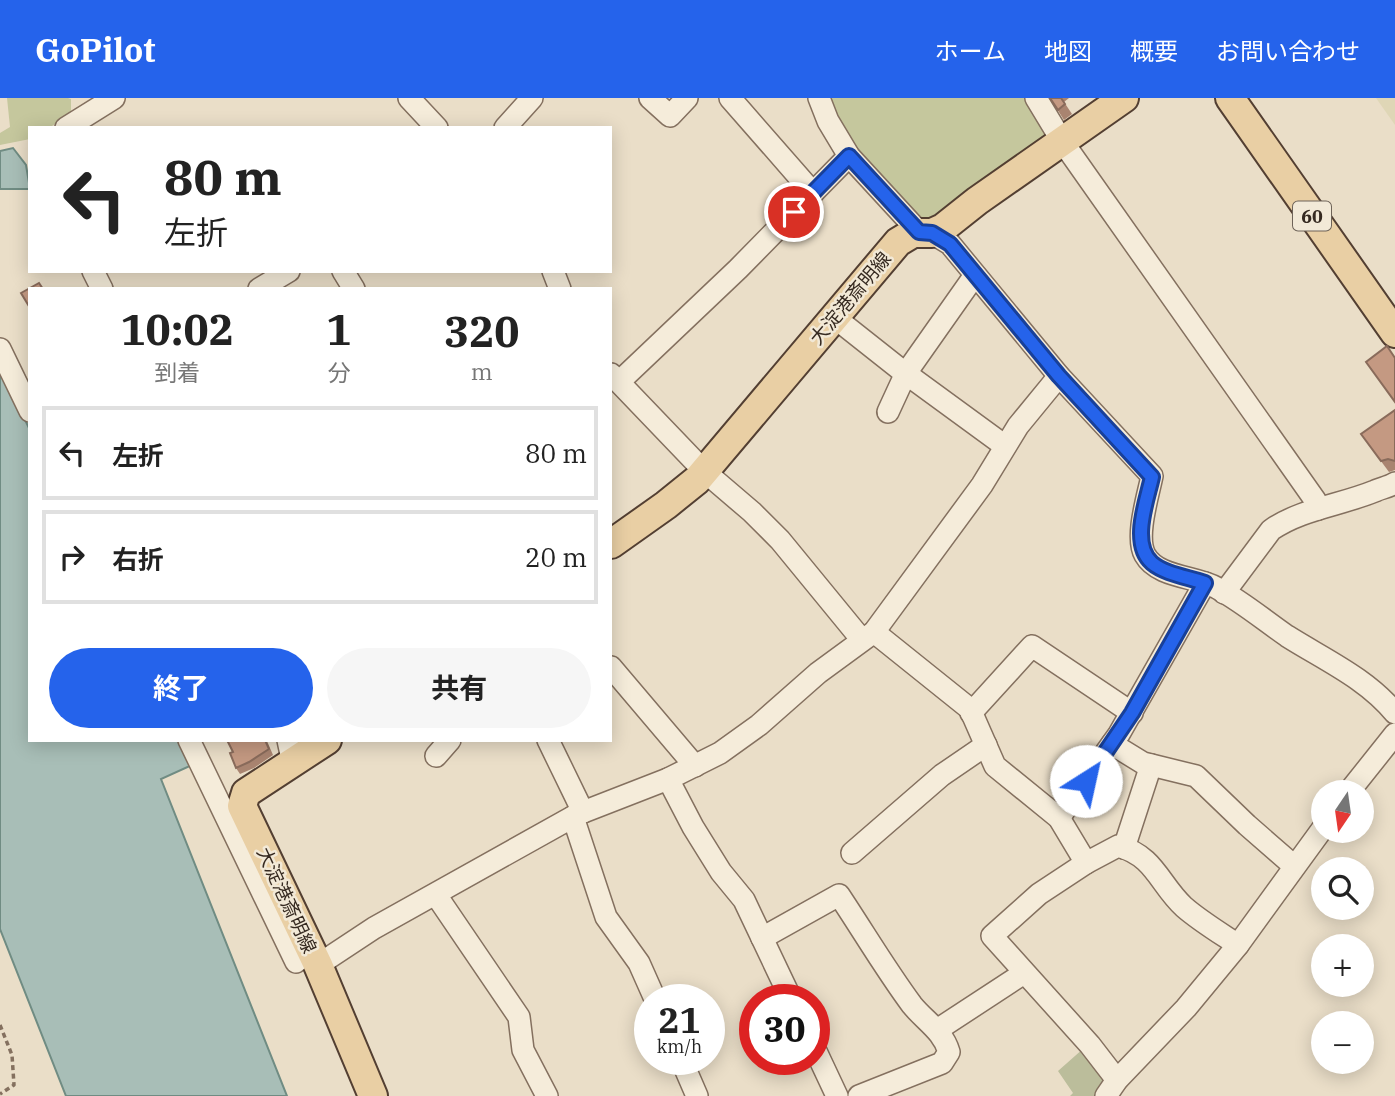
<!DOCTYPE html>
<html lang="ja">
<head>
<meta charset="utf-8">
<style>
  body { margin:0; font-family:"IBM Plex Serif","Noto Sans JP",serif; background:#f6f6f6; color:#222; height:100vh; display:flex; flex-direction:column; font-size:26px; white-space:nowrap }
  * { box-sizing:border-box; margin:0 }
  p { font-size:23px; color:#767676 }
  .icon { flex:none; width:38px; height:38px; fill:none; stroke:currentColor; stroke-width:2; stroke-linecap:round; stroke-linejoin:round }
  .map { position:relative; flex:1; overflow:hidden }
  .drawer { position:absolute; left:28px; top:189px; width:584px; height:455px; display:flex; flex-direction:column; background:#fff; border-radius:0px; box-shadow:0 4px 18px #0003 }
  .drawer>* { flex:none }
  .banner { position:absolute; left:28px; top:28px; width:584px; height:147px; border-radius:0px; box-shadow:0 4px 18px #0003; background:#fff; color:#222; overflow:hidden }
  .needle { width:46px; rotate:193deg }
  .tools { position:absolute; left:1311px; top:682px; display:grid; gap:14px }
  .tools a { display:grid; place-items:center; width:63px; height:63px; border-radius:50%; background:#fff; box-shadow:0 4px 18px #0003; font-size:35px }
  .speed { position:absolute; left:634px; top:886px; display:flex; gap:14px; font-size:35px; font-weight:700; text-align:center }
  .speed>* { display:grid; place-content:center; width:91px; height:91px; border-radius:50%; background:#fff; box-shadow:0 4px 18px #0003; line-height:1 }
  .speed small { font-size:18px; font-weight:400 }
  .speed .limit { border:10px solid #d22; background:#fff; color:#111 }
  .pin { position:absolute; display:grid; place-items:center; width:60px; height:60px; color:#fff; margin:-30px; border:4px solid #fff; border-radius:50%; box-shadow:0 2px 7px #0007 }
  .me { position:absolute; width:77px; margin:-38px; rotate:35deg; stroke-linejoin:round; filter:drop-shadow(0 0 5px #0008) }
  .turn { display:flex; align-items:center; gap:24px; height:147px; padding:0 21px; font-size:32px }
  .turn .icon { width:91px; height:91px; stroke-width:2.5 }
  .turn b { display:block; font-size:49px; line-height:60px }
  .eta { display:flex; justify-content:space-evenly; align-items:center; height:119px; text-align:center }
  .eta b { font-size:42px; font-weight:700; line-height:49px }
  .primary-button { display:flex; gap:14px; margin-top:auto; padding:14px 21px }
  .primary-button a { flex:1; height:80px; border-radius:42px; background:#2563eb; color:#fff; font-size:28px; font-weight:700; line-height:80px; text-align:center }
  .primary-button a+a { background:#f6f6f6; color:#222 }
  ul { padding:0; list-style:none }
  li { display:flex; align-items:center; gap:21px; height:94px; margin:0 14px 10px; padding:0 7px; border:4px solid #e0e0e0; border-radius:0px }
  li div { flex:1 }
  li b { display:block; font-size:26px }
  li em { font-style:normal }
  header { display:flex; align-items:center; gap:42px; box-sizing:border-box; height:98px; padding:0 35px; background:#2563eb; color:#fff }
  header strong { font-size:33px }
  nav { display:flex; gap:38px; margin-inline-start:auto; font-size:24px }
  .map>svg:first-child { display:block }
  .farmland { fill:#dfd6b6 }
  .green { fill:#c5c79d }
  .cemetery { fill:#bbbd9b }
  .water { fill:#a8beb7; stroke:#708c83; stroke-width:2 }
  .lines { fill:none; stroke-linecap:round; stroke-linejoin:round }
  .minor-casing { stroke:#84705f; stroke-width:24 }
  .major-casing { stroke:#533f32; stroke-width:32 }
  .path { stroke:#84705f; stroke-width:3.5; stroke-dasharray:5 3.5; stroke-linecap:butt }
  .minor { stroke:#f5ecda; stroke-width:21 }
  .major { stroke:#e9cfa4; stroke-width:28 }
  .wall { fill:#a98470 }
  .building { fill:#c49982; stroke:#896b5b; stroke-width:2 }
  .route-casing { stroke:#184099; stroke-width:18 }
  .route { stroke:#2563eb; stroke-width:12 }
  .labels { text-anchor:middle; dominant-baseline:central; stroke-width:5; stroke-linejoin:round; paint-order:stroke }
  .shield { fill:#f2e9d7; stroke:#6e6358; stroke-width:2 }
  .shield-label { font-size:18px; font-weight:bold; fill:#362a21 }
  .street-label { font-size:19px; fill:#362a21; stroke:#f2e9d7 }
</style>
</head>
<body>
<header>
<strong>GoPilot</strong>
<nav><a>ホーム</a><a>地図</a><a>概要</a><a>お問い合わせ</a></nav>
</header>
<div class="map">
<svg width="1395" height="998" viewBox="0 0 1395 998">
  <rect width="100%" height="100%" fill="#eadec8"/>
  <!-- farmland -->
  <polygon class="farmland" points="1376,0 1395,0 1395,27"/>
  <!-- green -->
  <g class="green">
    <polygon points="7,0 68,0 71,1 71,15 49,30 30,30 30,41 0,47 0,35 10,29"/>
    <polygon points="828,0 1029,0 1052,39 933,125 917,123 854,55"/>
  </g>
  <!-- cemetery -->
  <polygon class="cemetery" points="1084,950 1106,978 1095,998 1070,998 1073,995 1058,973"/>
  <!-- water -->
  <g class="water">
    <polygon points="13,50 26,67 30,91 0,91 0,53"/>
    <polygon points="0,271 30,332 30,642 180,642 192,667 161,681 287,998 66,998 0,831"/>
  </g>
  <g class="lines">
    <!-- minor casing -->
    <g class="minor-casing">
      <g id="minor">
        <polyline points="409,0 437,30"/>
        <polyline points="650,0 670,18 687,0"/>
        <polyline points="730,0 813,95"/>
        <polyline points="819,0 828,23 849,58 919,134"/>
        <polyline points="1036,0 1062,43 1315,402 1318,411"/>
        <polyline points="66,30 114,0"/>
        <polyline points="505,30 532,0"/>
        <path d="M 932,135 L 950,146 L 1059,278 L 1152,378 C 1148,398 1135,439 1145,457 C 1158,480 1196,478 1217,490 C 1241,503 1264,522 1287,538 C 1325,562 1366,580 1395,615"/>
        <polyline points="93,173 102,191"/>
        <polyline points="343,173 354,191"/>
        <polyline points="553,173 560,191"/>
        <polyline points="259,191 289,173"/>
        <polyline points="834,219 901,272 1005,348"/>
        <polyline points="0,251 30,313"/>
        <polyline points="611,276 704,373 752,414 780,442 862,542"/>
        <polyline points="620,283 738,171 849,58"/>
        <polyline points="888,314 906,275 975,177"/>
        <path d="M 1224,495 L 1271,432 C 1301,411 1341,407 1375,393 C 1381,390 1389,389 1395,385"/>
        <path d="M 874,534 L 970,611 L 995,668 L 1059,720 L 1086,765 L 1118,748 C 1155,758 1159,786 1184,809 C 1200,823 1220,835 1238,847"/>
        <polyline points="611,569 695,668"/>
        <polyline points="971,615 1032,548 1132,615"/>
        <polyline points="189,642 296,864"/>
        <polyline points="288,642 293,666"/>
        <polyline points="548,642 583,714"/>
        <polyline points="1112,646 1143,665 1196,678 1247,727 1294,768"/>
        <polyline points="436,658 450,642"/>
        <polyline points="668,681 693,729 721,774 744,802 791,901"/>
        <polyline points="1348,695 1395,636"/>
        <polyline points="573,719 606,819 639,865 655,901"/>
        <polyline points="1059,720 1119,636 1205,485"/>
        <polyline points="1124,750 1151,667"/>
        <polyline points="852,755 942,677 986,647"/>
        <polyline points="1086,765 1039,796 992,838 1090,947 1117,982"/>
        <polyline points="436,797 519,919 523,952 547,998"/>
        <path d="M 762,840 L 839,797 C 863,833 886,872 912,907 C 925,923 943,933 949,954 L 942,965 L 859,998"/>
        <polyline points="318,867 374,830 578,716 668,681 720,655 759,627 818,575 874,534 982,387 1018,328 1059,278"/>
        <polyline points="937,932 1024,875"/>
        <polyline points="814,949 837,998"/>
        <polyline points="681,961 697,998"/>
        <polyline points="1106,998 1117,982 1186,910 1238,847 1323,730"/>
      </g>
    </g>
    <!-- major casing -->
    <g class="major-casing">
      <g id="major">
        <polyline points="1230,0 1395,235"/>
        <polyline points="611,446 666,407 697,382 898,144 913,135 932,135 943,130 977,103 1124,0"/>
        <polyline points="327,642 246,695 242,708 318,867 373,998"/>
      </g>
    </g>
    <!-- path -->
    <polyline class="path" points="0,927 12,957 14,987 0,996"/>
    <!-- minor -->
    <use href="#minor" class="minor"/>
    <!-- major -->
    <use href="#major" class="major"/>
  </g>
  <!-- wall -->
  <g class="wall">
    <polygon points="1050,0 1069,0 1064,4 1072,16 1064,22"/>
    <polygon points="1395,312 1395,372 1389,374 1361,336"/>
    <polygon points="227,642 269,642 267,643 273,657 254,670 240,676 236,670 233,654"/>
  </g>
  <!-- building -->
  <g class="building">
    <polygon points="1050,0 1061,0 1065,6 1058,12"/>
    <polygon points="39,185 43,191 30,191 30,210 21,195"/>
    <polygon points="1387,248 1395,260 1395,304 1366,264"/>
    <polygon points="1395,312 1395,363 1388,361 1381,363 1361,336"/>
    <polygon points="227,642 265,642 269,651 249,664 236,670 230,655 233,654"/>
  </g>
  <g class="lines">
    <!-- route casing -->
    <g class="route-casing">
      <path id="route" d="M 794,114 L 849,58 L 919,134 L 932,135 L 950,146 L 1059,278 L 1152,379 C 1147,402 1130,446 1152,465 C 1165,476 1188,479 1205,485 L 1132,615 L 1086,683"/>
    </g>
    <!-- route -->
    <use href="#route" class="route"/>
  </g>
  <g class="labels">
    <!-- shield labels -->
    <rect class="shield" x="1293" y="103.5" width="38" height="29" rx="5"/>
    <g class="shield-label">
      <text x="1312" y="118">60</text>
    </g>
    <!-- street labels -->
    <g class="street-label">
      <text transform="translate(850 200) rotate(-50)">大淀港斎明線</text>
      <text transform="translate(287 802) rotate(65)">大淀港斎明線</text>
    </g>
  </g>
</svg>
<div class="tools">
<a><svg class="needle" viewBox="-14 -14 28 28"><path d="M0-13l5 13h-10z" fill="#e53935"/><path d="M0 13l5-13h-10z" fill="#767676"/></svg></a>
<a><svg class="icon" aria-label="search" viewBox="0 0 24 24"><circle cx="10" cy="10" r="6"/><path d="M15 15l6 6"/></svg></a>
<a>+</a>
<a>−</a>
</div>
<div class="speed"><div>21<small>km/h</small></div><div class="limit">30</div></div>
<div class="pin" style="left:794px;top:114px;background:#d93025"><svg class="icon" aria-label="arrive" viewBox="0 0 24 24"><path d="M6 21V4h12l-3 4 3 4H6"/></svg></div>
<svg class="me" style="left:1086px;top:683px" viewBox="-20 -20 40 40"><circle r="19" fill="#fff"/><path d="M0-13L10 11 0 6-10 11z" fill="#2563eb"/></svg>
<div class="banner">
<div class="turn"><svg class="icon" aria-label="left" viewBox="0 0 24 24"><path d="M17 20v-9H6M10 6l-5 5 5 5"/></svg><div><b>80 m</b>左折</div></div>
</div>
<section class="drawer">
<div class="eta">
<div><b>10:02</b><p>到着</p></div>
<div><b>1</b><p>分</p></div>
<div><b>320</b><p>m</p></div>
</div>
<ul>
<li><svg class="icon" aria-label="left" viewBox="0 0 24 24"><path d="M17 20v-9H6M10 6l-5 5 5 5"/></svg><div><b>左折</b></div><em>80 m</em></li>
<li><svg class="icon" aria-label="right" viewBox="0 0 24 24"><path d="M7 20v-9h11M14 6l5 5-5 5"/></svg><div><b>右折</b></div><em>20 m</em></li>
</ul>
<div class="primary-button"><a>終了</a><a>共有</a></div>
</section>
</div>
</body>
</html>
